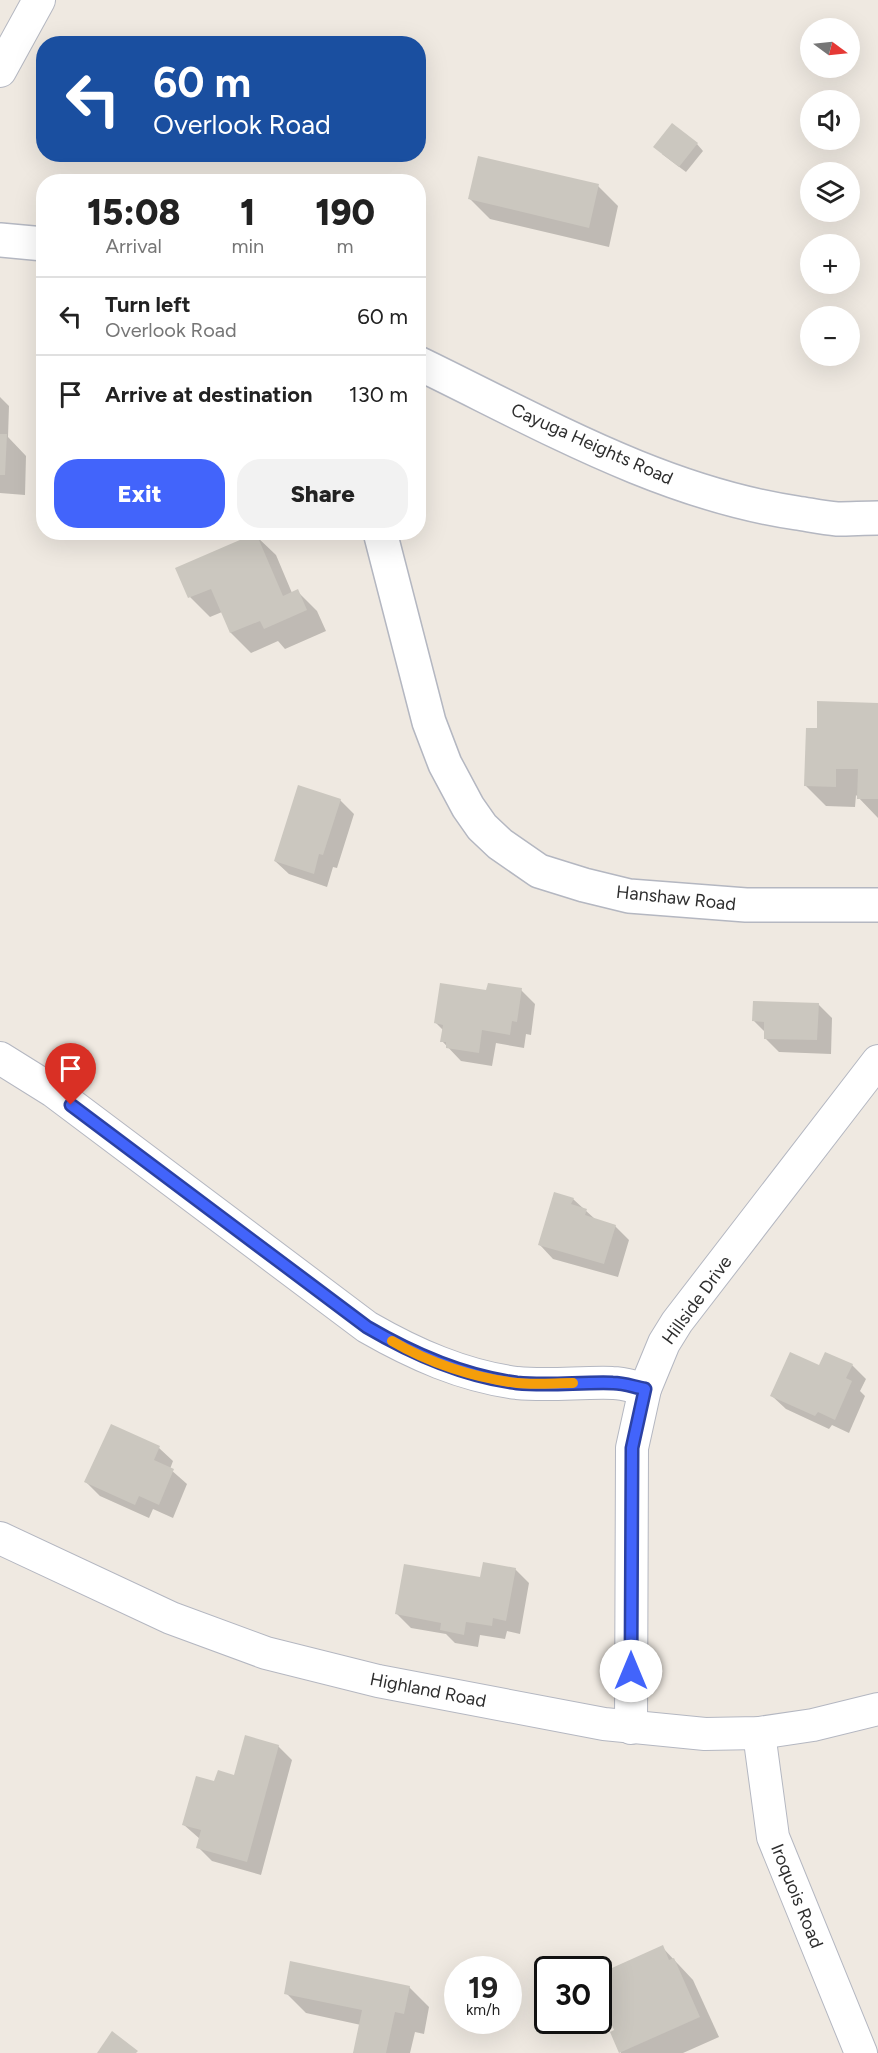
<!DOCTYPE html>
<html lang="en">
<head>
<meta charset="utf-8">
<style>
  body { margin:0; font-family:Figtree,sans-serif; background:#f2f2f2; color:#222; height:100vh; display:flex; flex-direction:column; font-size:22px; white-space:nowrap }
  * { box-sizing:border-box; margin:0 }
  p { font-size:20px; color:#767676 }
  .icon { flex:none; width:33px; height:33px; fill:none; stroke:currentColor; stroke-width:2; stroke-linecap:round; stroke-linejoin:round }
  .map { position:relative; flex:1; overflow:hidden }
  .details { position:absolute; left:36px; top:174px; width:390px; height:366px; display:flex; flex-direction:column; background:#fff; border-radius:24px; box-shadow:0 6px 24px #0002 }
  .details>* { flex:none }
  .hud { position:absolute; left:36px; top:36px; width:390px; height:126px; border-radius:24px; box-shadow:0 6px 24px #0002; background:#1a4fa0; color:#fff; overflow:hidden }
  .needle { width:39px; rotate:105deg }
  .fabs { position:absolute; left:800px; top:18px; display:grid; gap:12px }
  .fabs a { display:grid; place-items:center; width:60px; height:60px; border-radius:50%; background:#fff; box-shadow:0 6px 24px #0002; font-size:30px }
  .speed { position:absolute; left:444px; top:1956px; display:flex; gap:12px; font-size:30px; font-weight:700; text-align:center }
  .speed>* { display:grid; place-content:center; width:78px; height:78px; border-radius:50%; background:#fff; box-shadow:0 6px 24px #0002; line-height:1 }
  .speed small { font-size:15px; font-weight:400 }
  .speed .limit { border:3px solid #111; border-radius:9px; background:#fff; color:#111 }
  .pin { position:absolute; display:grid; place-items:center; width:51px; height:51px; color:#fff; margin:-62px -26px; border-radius:50% 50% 50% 0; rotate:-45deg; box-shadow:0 0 6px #0007 }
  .pin .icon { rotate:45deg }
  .me { position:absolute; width:66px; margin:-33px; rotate:0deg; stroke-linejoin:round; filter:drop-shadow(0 0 4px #0008) }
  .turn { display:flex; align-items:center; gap:21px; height:126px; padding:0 18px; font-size:27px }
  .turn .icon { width:78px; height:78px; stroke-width:2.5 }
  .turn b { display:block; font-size:42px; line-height:51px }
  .eta { display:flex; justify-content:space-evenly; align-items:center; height:102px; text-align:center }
  .eta b { font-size:36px; font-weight:800; line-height:42px }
  .cta { display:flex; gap:12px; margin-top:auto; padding:12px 18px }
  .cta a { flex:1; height:69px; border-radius:24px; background:#4264fb; color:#fff; font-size:24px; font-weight:800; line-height:69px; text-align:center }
  .cta a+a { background:#f2f2f2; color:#222 }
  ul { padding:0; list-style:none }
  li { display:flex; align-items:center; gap:18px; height:78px; padding:0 18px; border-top:2px solid #e0e0e0 }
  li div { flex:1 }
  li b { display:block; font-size:22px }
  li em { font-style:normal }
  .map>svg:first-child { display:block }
  .shadow { fill:#0003 }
  .building { fill:#cbc7bf }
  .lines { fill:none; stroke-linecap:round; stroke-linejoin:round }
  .street-casing { stroke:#b4b7c1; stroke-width:34 }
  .secondary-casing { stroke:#b4b7c1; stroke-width:36 }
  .street { stroke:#fff; stroke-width:32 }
  .secondary { stroke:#fff; stroke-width:33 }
  .route-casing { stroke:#2b41a3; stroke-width:15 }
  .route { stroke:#4264fb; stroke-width:10 }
  .slow { stroke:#f59e0b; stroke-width:10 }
  .labels { text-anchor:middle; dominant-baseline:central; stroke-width:4.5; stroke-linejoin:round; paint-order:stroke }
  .street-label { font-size:18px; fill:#2e2e2e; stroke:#fff }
</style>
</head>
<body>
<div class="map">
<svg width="878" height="2053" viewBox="0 0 878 2053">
  <rect width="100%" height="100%" fill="#efe9e1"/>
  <!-- shadow -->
  <g class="shadow">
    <polygon points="697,144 703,151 686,172 662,154"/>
    <polygon points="598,186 618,206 609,247 490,219 470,199"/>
    <polygon points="0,397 9,406 8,437 26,456 25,495 0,493"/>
    <polygon points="255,535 276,555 292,593 297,591 317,611 326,631 285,649 278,641 251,653 231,633 222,612 210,617 190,597"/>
    <polygon points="878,704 878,818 856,795 855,807 826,806 806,786"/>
    <polygon points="340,800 354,814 337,868 333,867 327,887 289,874 275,861"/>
    <polygon points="521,990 535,1004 531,1035 526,1034 524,1048 496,1043 492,1066 461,1061 442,1041 443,1030 436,1023 488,991"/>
    <polygon points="818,1004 832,1018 831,1054 779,1052 765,1038 766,1033 754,1021"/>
    <polygon points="573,1199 596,1220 615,1226 629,1240 618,1277 553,1259 540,1245"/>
    <polygon points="852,1365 866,1379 860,1391 865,1396 849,1433 832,1425 829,1429 786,1409 772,1396 820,1367"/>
    <polygon points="111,1426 159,1448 173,1461 170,1469 187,1484 173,1518 153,1509 149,1518 100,1496 86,1482"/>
    <polygon points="515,1569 529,1583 520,1634 507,1631 505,1639 480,1635 478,1647 455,1643 446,1634 411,1628 397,1614 481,1579"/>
    <polygon points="278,1746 292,1760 261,1875 212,1861 198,1847 200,1839 184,1825 215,1783 235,1777"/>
    <polygon points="662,1947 693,1980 719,2037 683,2053 621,2053 616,2030 611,1986"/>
    <polygon points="409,1987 429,2007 424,2034 415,2032 410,2053 355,2053 361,2025 306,2013 286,1993"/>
  </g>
  <!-- building -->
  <g class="building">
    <polygon points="672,123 698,143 679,167 653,147"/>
    <polygon points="478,156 599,184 589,228 468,199"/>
    <polygon points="0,434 7,434 5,475 0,475"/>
    <polygon points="256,533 283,596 298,589 307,610 264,629 260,621 230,633 211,589 188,598 175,568"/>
    <polygon points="817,701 878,703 878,799 857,799 858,769 836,769 836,787 804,786 806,728 817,728"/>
    <polygon points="298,785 341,799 323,855 319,854 314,874 274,861"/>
    <polygon points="440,983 486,990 488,983 522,988 517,1022 512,1021 510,1035 482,1030 479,1053 446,1048 446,1042 440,1042 443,1025 434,1023"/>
    <polygon points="753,1001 819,1003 817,1040 764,1039 764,1022 752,1021"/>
    <polygon points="554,1192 574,1198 571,1204 587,1209 585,1215 616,1225 604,1264 538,1245"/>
    <polygon points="790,1352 819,1365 825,1352 853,1364 846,1378 852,1381 835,1420 818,1412 815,1416 770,1396"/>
    <polygon points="111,1424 160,1446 154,1460 174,1469 159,1505 139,1496 135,1505 84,1482"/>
    <polygon points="483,1562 516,1568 506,1621 493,1618 492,1626 466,1622 464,1635 440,1630 441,1623 395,1614 404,1564 480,1577"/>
    <polygon points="245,1735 279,1745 247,1862 196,1848 201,1830 182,1825 196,1776 214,1781 218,1770 234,1775"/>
    <polygon points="663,1945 669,1960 674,1958 700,2017 619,2053 610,2032 614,2030 598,1994 598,1989 609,1985 603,1972"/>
    <polygon points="290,1961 410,1986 404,2014 395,2012 386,2053 353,2053 362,2010 284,1994"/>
    <polygon points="112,2031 138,2051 136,2053 97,2053"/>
  </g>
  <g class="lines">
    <!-- street casing -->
    <g class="street-casing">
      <g id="street">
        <polyline points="0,71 39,0"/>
        <path d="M 0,1058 L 53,1091 L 367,1327 C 414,1354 463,1376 517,1383 C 548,1386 581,1382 613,1383 C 624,1383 634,1387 645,1389"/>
        <polyline points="0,1538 171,1618 266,1653 378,1681 604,1724 705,1734 759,1733 813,1725 878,1709"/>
        <polyline points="631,1728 632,1448 645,1389 664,1343 677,1322 878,1061"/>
        <polyline points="759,1733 773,1837 861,2053"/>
      </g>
    </g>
    <!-- secondary casing -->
    <g class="secondary-casing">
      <g id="secondary">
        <polyline points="0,240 44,244"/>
        <path d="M 418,363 C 540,422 661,493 797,513 C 810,515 824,518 837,519 C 851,519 864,518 878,518"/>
        <polyline points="380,532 429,722 445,764 468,807 482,827 500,844 539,871 584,885 629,896 746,905 878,905"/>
      </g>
    </g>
    <!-- street -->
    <use href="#street" class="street"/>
    <!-- secondary -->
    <use href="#secondary" class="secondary"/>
  </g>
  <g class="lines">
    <!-- route casing -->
    <g class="route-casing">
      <path id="route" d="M 71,1105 L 367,1327 C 413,1354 463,1376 517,1383 C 548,1386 581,1382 613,1383 C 624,1383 634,1387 645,1389 L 632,1448 L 631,1671"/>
    </g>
    <!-- route -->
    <use href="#route" class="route"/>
    <!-- slow -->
    <path class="slow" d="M 392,1341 C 429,1363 475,1378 517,1383 C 535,1385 555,1383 573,1383"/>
  </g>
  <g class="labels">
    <!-- street labels -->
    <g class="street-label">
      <text transform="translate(592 444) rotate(24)">Cayuga Heights Road</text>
      <text transform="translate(676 898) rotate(6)">Hanshaw Road</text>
      <text transform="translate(697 1300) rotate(-54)">Hillside Drive</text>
      <text transform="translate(428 1690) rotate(11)">Highland Road</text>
      <text transform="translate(797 1896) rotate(68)">Iroquois Road</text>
    </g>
  </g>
</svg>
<div class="fabs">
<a><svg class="needle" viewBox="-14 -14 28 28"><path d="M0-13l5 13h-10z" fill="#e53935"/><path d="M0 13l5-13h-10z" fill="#767676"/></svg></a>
<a><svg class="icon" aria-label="sound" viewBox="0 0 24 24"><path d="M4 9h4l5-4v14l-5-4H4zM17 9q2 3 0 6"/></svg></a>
<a><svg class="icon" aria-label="layers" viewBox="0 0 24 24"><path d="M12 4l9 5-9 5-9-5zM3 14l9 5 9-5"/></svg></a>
<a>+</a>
<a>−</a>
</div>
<div class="speed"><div>19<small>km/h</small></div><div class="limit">30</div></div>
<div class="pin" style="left:71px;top:1105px;background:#d93025"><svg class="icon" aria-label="arrive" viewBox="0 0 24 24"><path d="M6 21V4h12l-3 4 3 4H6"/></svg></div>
<svg class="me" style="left:631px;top:1671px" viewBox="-20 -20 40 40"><circle r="19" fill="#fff"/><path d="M0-13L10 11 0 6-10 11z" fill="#4264fb"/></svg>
<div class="hud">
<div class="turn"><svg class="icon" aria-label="left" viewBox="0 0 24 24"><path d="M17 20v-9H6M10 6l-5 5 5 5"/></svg><div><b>60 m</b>Overlook Road</div></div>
</div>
<section class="details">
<div class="eta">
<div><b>15:08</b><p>Arrival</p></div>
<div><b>1</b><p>min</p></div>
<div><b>190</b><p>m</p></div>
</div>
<ul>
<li><svg class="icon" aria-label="left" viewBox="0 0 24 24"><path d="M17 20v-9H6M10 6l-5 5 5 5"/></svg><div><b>Turn left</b><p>Overlook Road</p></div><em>60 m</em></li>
<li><svg class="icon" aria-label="arrive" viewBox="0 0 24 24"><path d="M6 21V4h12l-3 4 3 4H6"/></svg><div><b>Arrive at destination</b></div><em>130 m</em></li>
</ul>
<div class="cta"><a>Exit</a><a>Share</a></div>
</section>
</div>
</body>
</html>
